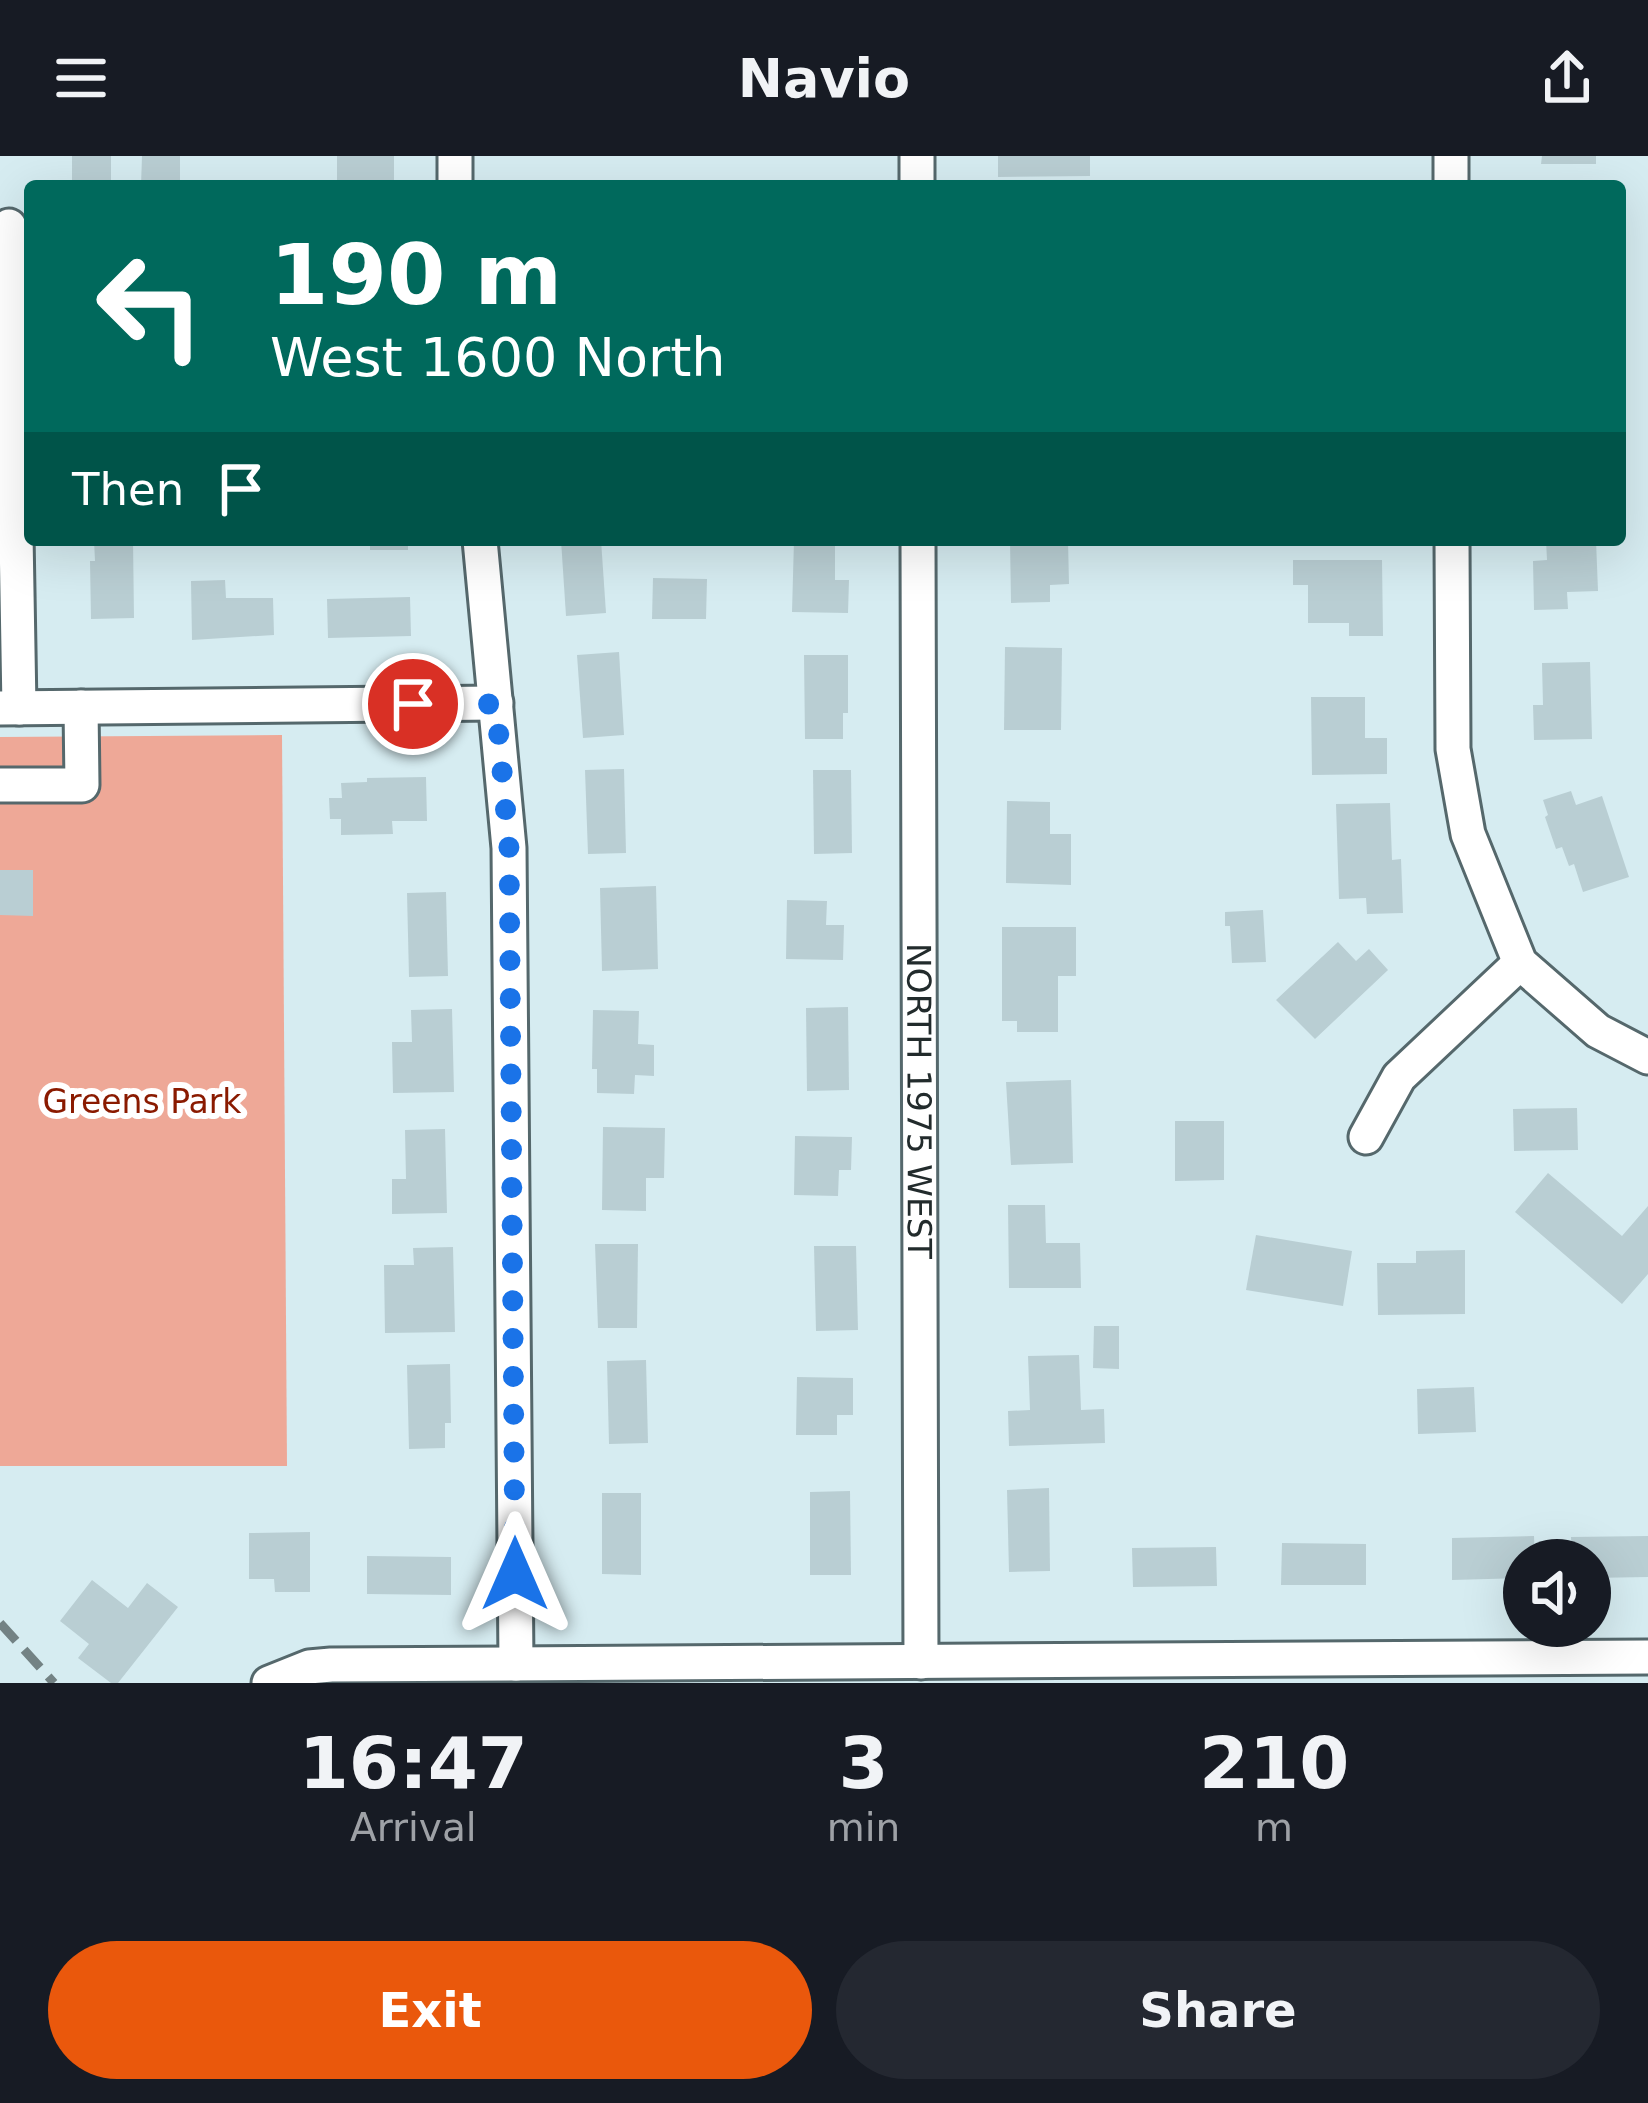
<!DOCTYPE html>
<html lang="en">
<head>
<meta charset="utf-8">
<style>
  body { margin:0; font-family:"DejaVu Sans",sans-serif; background:#242831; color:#f1f3f6; height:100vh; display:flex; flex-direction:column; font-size:45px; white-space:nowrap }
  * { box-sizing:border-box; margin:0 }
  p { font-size:39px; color:#9ea1a6 }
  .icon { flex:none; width:66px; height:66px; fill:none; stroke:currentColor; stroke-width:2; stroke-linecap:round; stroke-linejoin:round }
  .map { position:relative; height:1527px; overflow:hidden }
  .drawer { display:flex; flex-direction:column; background:#171b24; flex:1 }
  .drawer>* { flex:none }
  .guide { position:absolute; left:24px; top:24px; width:1602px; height:366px; border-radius:12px; box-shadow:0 12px 48px #0002; background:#00695c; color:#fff; overflow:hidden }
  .tools { position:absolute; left:1503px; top:1383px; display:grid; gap:24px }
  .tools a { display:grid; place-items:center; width:108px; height:108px; border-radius:50%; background:#171b24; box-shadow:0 12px 48px #0002; font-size:60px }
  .pin { position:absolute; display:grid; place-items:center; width:102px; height:102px; color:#fff; margin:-51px; border:6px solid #fff; border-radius:50%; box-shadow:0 3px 12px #0007 }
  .me { position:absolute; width:132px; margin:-66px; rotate:0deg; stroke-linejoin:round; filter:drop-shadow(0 0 9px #0008) }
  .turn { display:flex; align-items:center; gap:42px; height:252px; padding:0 48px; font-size:54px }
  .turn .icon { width:156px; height:156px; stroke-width:2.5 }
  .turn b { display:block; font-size:84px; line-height:102px }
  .then { display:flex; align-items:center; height:114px; padding:0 48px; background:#0003; gap:24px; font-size:45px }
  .eta { display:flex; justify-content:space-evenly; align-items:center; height:204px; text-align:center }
  .eta b { font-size:72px; font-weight:700; line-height:84px }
  .button { display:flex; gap:24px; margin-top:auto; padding:24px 48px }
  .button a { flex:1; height:138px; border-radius:72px; background:#ea580c; color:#fff; font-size:48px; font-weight:700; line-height:138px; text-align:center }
  .button a+a { background:#242831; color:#f1f3f6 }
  header { display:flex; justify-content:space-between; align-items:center; height:156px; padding:0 48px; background:#171b24; font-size:54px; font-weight:700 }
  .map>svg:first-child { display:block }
  .green { fill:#eea897 }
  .building { fill:#b9ced3 }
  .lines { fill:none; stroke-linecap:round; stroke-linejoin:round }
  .minor-casing { stroke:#55686c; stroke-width:39 }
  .minor { stroke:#fff; stroke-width:33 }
  .rail { stroke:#738284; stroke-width:9; stroke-dasharray:24 12; stroke-linecap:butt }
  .route { stroke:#1a73e8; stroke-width:21; stroke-dasharray:0 37.8 }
  .labels { text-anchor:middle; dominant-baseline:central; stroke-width:12; stroke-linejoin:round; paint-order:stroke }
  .park-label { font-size:33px; fill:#8a1a00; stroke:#fff }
  .street-label { font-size:33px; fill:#222b2c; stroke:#fff }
</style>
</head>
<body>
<header><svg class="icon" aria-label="menu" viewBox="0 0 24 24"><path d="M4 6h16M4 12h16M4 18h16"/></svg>Navio<svg class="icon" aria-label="share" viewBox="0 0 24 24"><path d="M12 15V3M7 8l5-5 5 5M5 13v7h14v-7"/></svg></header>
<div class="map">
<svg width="1648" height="1527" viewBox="0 0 1648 1527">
  <rect width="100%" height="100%" fill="#d6ecf1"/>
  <!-- green -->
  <polygon class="green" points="282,579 287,1310 0,1310 0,581"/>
  <!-- building -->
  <g class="building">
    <rect x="72" y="0" width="39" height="30"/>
    <polygon points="142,0 180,0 180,30 141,30"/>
    <polygon points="337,0 394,0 394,30 337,28"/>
    <polygon points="998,0 1090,0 1090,20 998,21"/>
    <polygon points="1542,0 1596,0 1596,8 1541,8"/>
    <polygon points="94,384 133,384 134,462 91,463 90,405 95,405"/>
    <rect x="370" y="384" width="38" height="10"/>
    <polygon points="561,384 601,384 606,457 566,460"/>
    <polygon points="794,384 835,384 835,424 849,424 848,457 792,456"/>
    <polygon points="1010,384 1068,384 1069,428 1050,429 1050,446 1011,447"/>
    <polygon points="1546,384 1596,384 1598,435 1567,436 1568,453 1534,454 1533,405 1547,404"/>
    <polygon points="1293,404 1382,404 1383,480 1349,480 1349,467 1308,467 1308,429 1293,429"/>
    <polygon points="653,422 707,423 706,463 652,463"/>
    <polygon points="225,424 226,442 273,442 274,479 192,484 191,425"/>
    <polygon points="410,441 411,480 328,482 327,443"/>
    <polygon points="1005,491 1062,492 1061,574 1004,574"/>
    <polygon points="619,496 624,579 583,582 577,499"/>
    <polygon points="804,499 848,499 848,557 843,557 843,583 805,583"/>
    <polygon points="1590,506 1592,583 1534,584 1533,549 1543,549 1542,507"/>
    <polygon points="1311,541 1365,541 1365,582 1387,582 1387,618 1312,619"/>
    <polygon points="624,613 626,697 588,698 585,614"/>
    <polygon points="813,614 851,614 852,697 814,698"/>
    <polygon points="426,621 427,665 392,665 393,678 341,679 341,663 330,663 329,642 342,642 341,627 367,626 367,622"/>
    <polygon points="1571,635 1576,649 1602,640 1629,721 1583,736 1574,708 1569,710 1562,691 1556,693 1545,661 1548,659 1543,644"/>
    <polygon points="1007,645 1050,646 1050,678 1071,678 1071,729 1006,727"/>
    <polygon points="1390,647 1392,704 1401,703 1403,757 1367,758 1366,742 1339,743 1336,648"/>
    <polygon points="0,714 33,714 33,760 0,759"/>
    <polygon points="656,730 658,813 602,815 600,732"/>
    <polygon points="446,736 448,820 409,821 407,737"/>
    <polygon points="787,744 827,745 826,769 844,769 843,804 786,803"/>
    <polygon points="1263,754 1266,806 1232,807 1230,770 1225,770 1225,756"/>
    <polygon points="1002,771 1076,771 1076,820 1058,820 1058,876 1017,876 1017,865 1002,865"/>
    <polygon points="1338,786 1356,805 1369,793 1388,814 1315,883 1276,844"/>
    <polygon points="848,851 849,934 807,935 806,852"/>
    <polygon points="452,853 454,936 393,937 392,886 412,886 411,854"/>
    <polygon points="593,854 639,855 638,888 654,889 654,920 635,919 634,938 597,937 597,913 592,913"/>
    <polygon points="1071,924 1073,1007 1011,1009 1006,926"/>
    <polygon points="1577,952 1578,994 1514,995 1513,953"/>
    <polygon points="1175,965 1224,965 1224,1024 1175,1025"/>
    <polygon points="603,971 665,972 664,1022 646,1022 646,1055 602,1054"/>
    <polygon points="445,973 447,1057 392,1058 392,1023 406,1023 405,974"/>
    <polygon points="795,980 852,981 851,1014 839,1014 838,1040 794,1039"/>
    <polygon points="1548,1017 1622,1080 1648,1050 1648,1118 1622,1148 1515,1056"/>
    <polygon points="1008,1049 1045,1049 1046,1087 1080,1087 1081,1132 1009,1132"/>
    <polygon points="1256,1079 1352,1095 1343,1150 1246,1134"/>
    <polygon points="595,1088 638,1088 637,1172 598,1172"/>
    <polygon points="814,1090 856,1090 858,1174 816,1175"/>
    <polygon points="453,1091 455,1176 385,1177 384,1109 414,1109 413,1092"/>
    <polygon points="1465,1094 1465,1158 1378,1159 1377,1107 1416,1107 1416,1095"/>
    <polygon points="1094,1170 1119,1170 1119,1213 1093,1212"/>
    <polygon points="1079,1199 1081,1254 1104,1253 1105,1287 1009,1290 1008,1255 1030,1254 1028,1200"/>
    <polygon points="646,1204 648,1287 609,1288 607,1205"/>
    <polygon points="450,1208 451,1267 445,1267 445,1292 409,1293 407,1209"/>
    <polygon points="797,1221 853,1222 853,1259 837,1259 837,1279 796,1279"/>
    <polygon points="1474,1231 1476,1276 1418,1278 1417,1233"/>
    <polygon points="1049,1332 1050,1415 1009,1416 1007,1334"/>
    <polygon points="850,1335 851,1419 810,1419 810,1336"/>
    <polygon points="602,1337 641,1337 641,1419 602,1418"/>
    <polygon points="310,1376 310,1436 275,1436 274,1423 249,1423 249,1377"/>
    <polygon points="1534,1380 1535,1404 1524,1404 1524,1422 1452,1424 1452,1382"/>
    <polygon points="1648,1380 1648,1421 1590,1422 1590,1404 1572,1404 1571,1381"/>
    <polygon points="1282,1387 1366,1388 1366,1429 1281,1429"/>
    <polygon points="1216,1391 1217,1430 1133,1431 1132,1392"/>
    <polygon points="367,1400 451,1401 451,1439 367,1438"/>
    <polygon points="92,1424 128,1452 147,1427 178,1451 118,1527 111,1527 78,1502 89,1488 60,1465"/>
  </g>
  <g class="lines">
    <!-- minor casing -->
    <g class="minor-casing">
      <g id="minor">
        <polyline points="455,0 455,30"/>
        <polyline points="917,0 917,30"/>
        <polyline points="1451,0 1451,30"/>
        <polyline points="9,70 11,355 16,378 19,552"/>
        <polyline points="480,384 509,692 516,1508"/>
        <path id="s1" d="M 918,384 L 921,1506"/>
        <polyline points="1452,384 1453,593 1468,678 1520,807 1598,875 1648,901"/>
        <polyline points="0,552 496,547"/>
        <polyline points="0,629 82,629 81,551"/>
        <polyline points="1366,981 1399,921 1520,807"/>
        <polyline points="269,1527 309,1511 331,1509 1648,1501"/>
      </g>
    </g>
    <!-- minor -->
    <use href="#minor" class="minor"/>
    <!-- rail -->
    <polyline class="rail" points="0,1467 54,1527"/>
  </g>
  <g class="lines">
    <!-- route -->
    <polyline class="route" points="413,548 496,548 509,692 515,1418"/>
  </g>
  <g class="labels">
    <!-- park labels -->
    <g class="park-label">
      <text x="142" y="945">Greens Park</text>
    </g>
    <!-- street labels -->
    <g class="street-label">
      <text stroke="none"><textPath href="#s1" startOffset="561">NORTH 1975 WEST</textPath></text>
    </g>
  </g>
</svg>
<div class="tools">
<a><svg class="icon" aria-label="sound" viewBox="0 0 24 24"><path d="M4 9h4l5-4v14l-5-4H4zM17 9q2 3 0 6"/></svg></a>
</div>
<div class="pin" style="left:413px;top:548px;background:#d93025"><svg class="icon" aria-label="arrive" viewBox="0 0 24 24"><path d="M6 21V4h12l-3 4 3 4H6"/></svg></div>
<svg class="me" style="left:515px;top:1418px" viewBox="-20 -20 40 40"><path d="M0-17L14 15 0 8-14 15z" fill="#1a73e8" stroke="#fff" stroke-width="4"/></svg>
<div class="guide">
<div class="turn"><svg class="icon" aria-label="left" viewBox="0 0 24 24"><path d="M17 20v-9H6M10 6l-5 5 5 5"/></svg><div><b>190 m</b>West 1600 North</div></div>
<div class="then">Then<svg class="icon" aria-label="arrive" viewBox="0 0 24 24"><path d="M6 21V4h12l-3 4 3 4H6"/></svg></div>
</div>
</div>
<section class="drawer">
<div class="eta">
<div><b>16:47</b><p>Arrival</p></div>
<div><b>3</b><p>min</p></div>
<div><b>210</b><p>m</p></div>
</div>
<div class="button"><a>Exit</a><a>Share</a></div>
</section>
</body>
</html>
